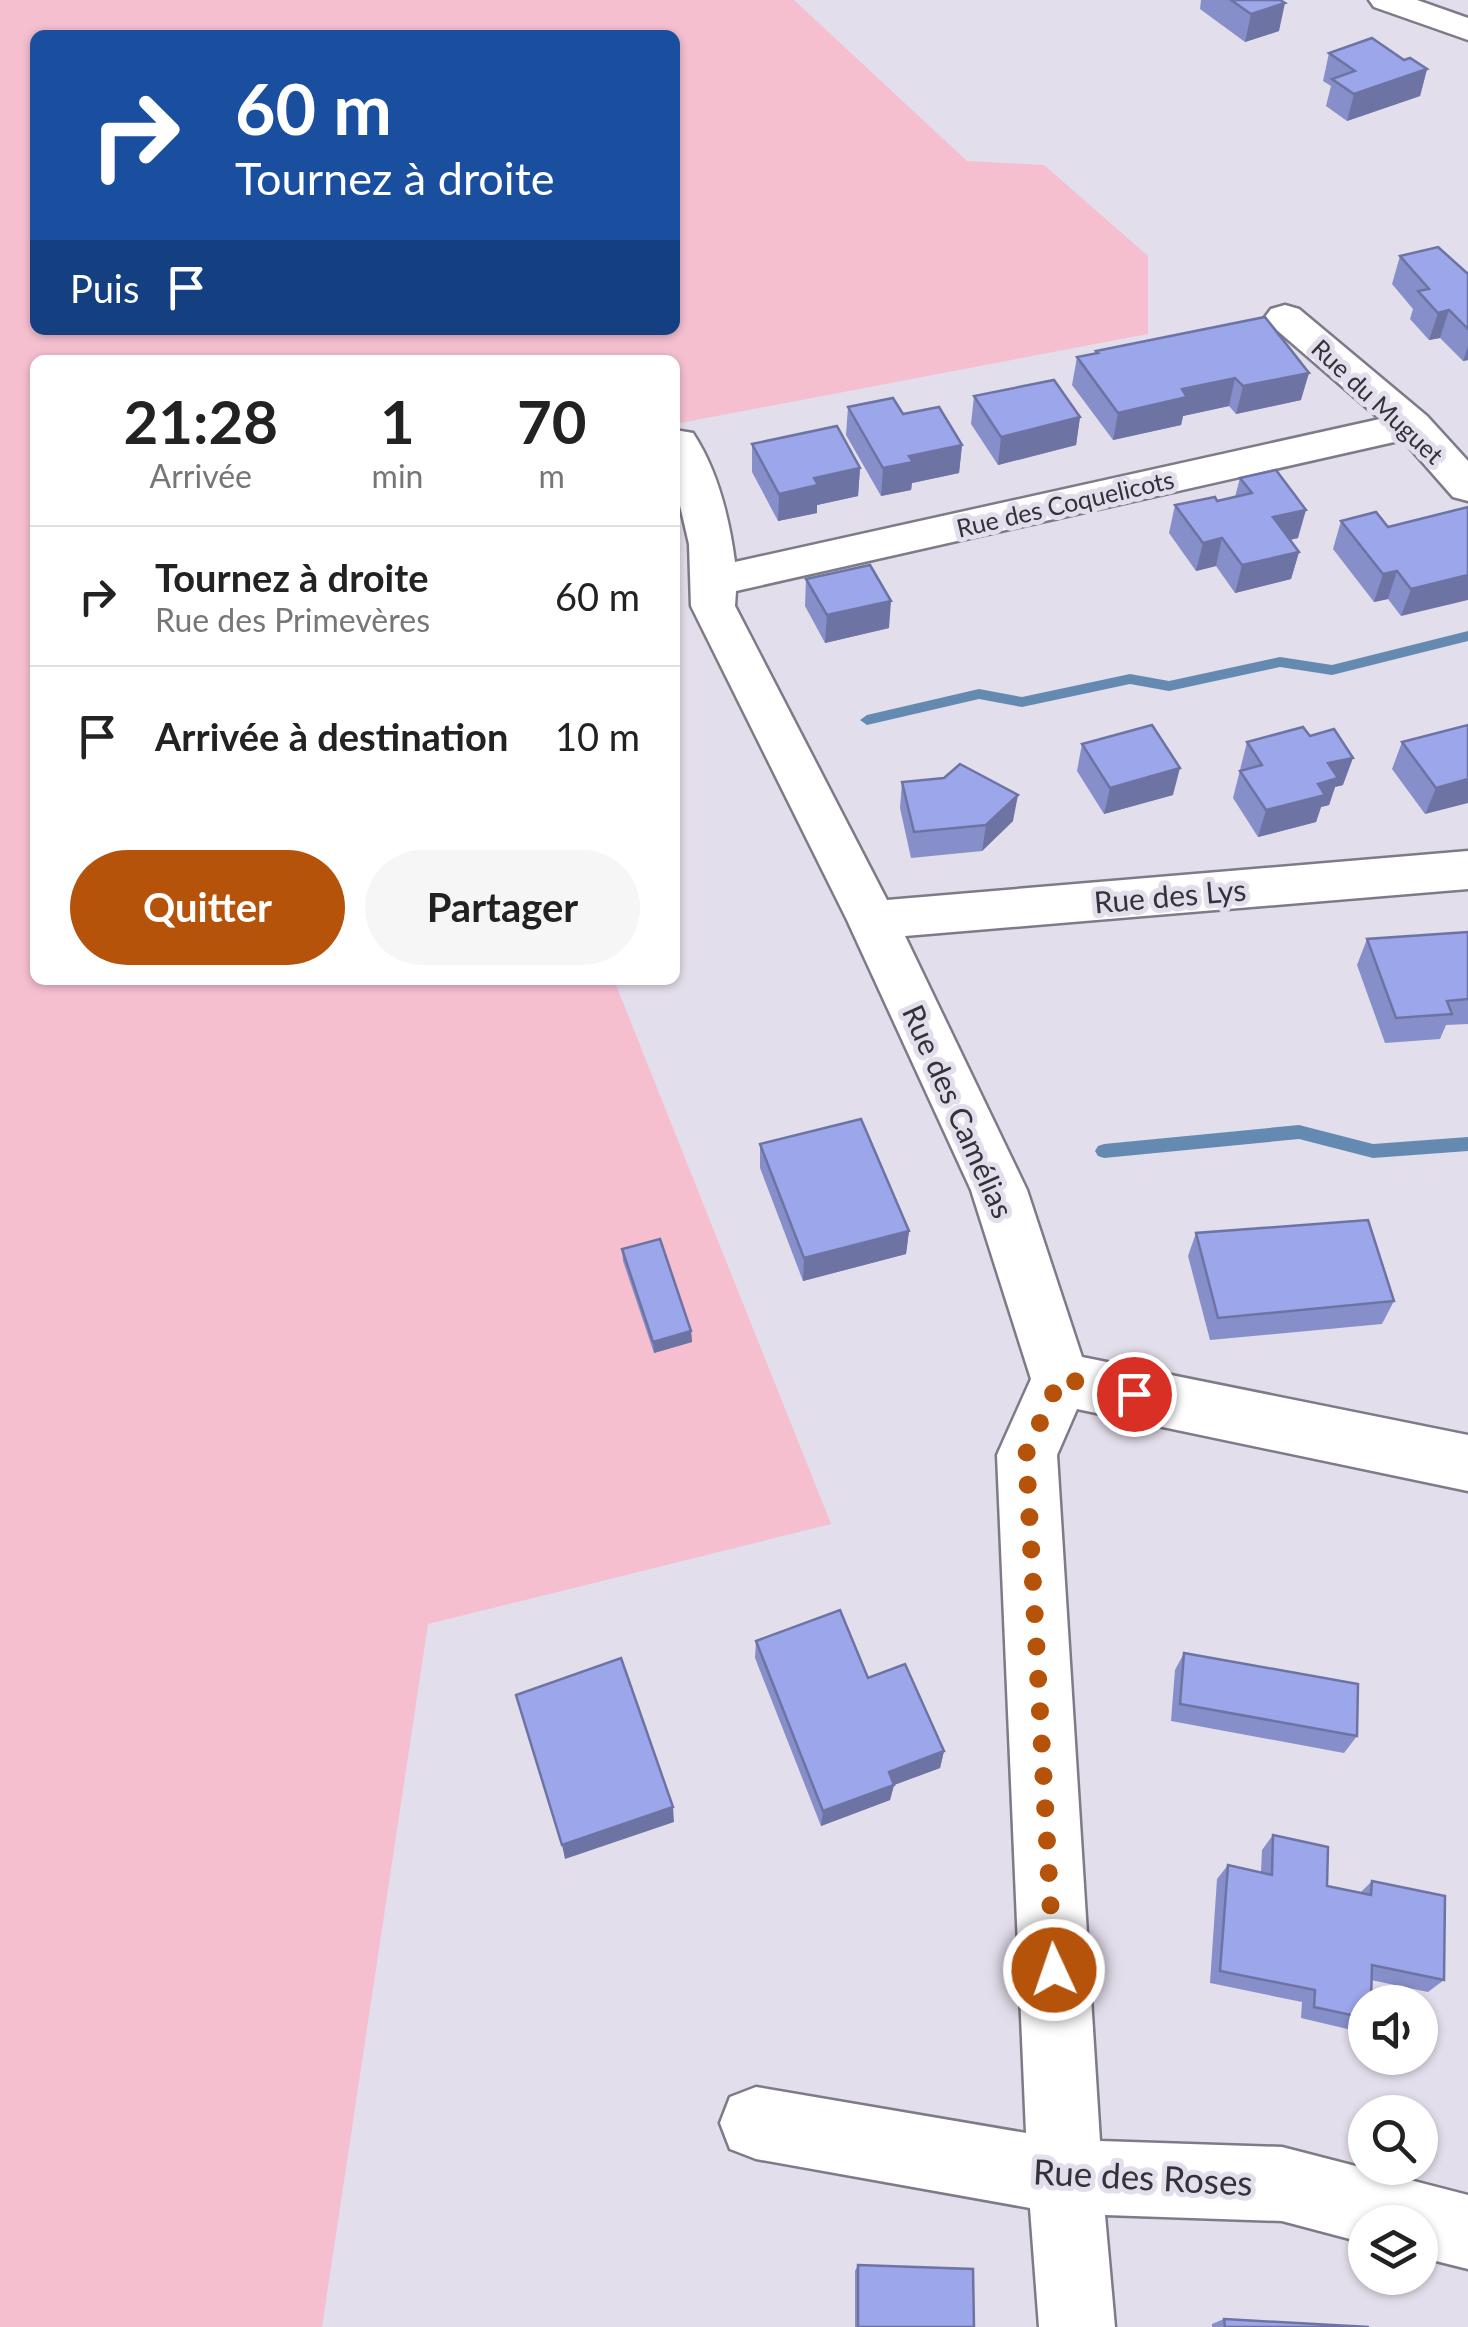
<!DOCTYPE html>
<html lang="fr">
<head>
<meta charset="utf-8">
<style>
  body { margin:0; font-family:Lato,sans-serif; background:#f6f6f6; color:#222; height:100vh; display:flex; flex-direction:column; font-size:38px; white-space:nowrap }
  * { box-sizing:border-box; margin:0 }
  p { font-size:32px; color:#767676 }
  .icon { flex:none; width:55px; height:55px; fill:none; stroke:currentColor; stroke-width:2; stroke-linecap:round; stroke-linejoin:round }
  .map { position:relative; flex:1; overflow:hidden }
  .sheet { position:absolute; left:30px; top:355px; width:650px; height:630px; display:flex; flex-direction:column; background:#fff; border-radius:15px; box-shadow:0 2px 8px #0004 }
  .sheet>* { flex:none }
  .top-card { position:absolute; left:30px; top:30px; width:650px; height:305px; border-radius:15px; box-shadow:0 2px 8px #0004; background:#1a4fa0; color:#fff; overflow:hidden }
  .fabs { position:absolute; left:1348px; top:1985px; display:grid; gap:20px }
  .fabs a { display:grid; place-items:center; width:90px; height:90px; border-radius:50%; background:#fff; box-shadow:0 2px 8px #0004; font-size:50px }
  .pin { position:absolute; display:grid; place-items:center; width:85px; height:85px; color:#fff; margin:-42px; border:5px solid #fff; border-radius:50%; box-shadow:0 2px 10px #0007 }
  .me { position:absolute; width:110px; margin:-55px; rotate:357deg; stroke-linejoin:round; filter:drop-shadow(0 0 8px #0008) }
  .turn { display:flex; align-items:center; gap:35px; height:210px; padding:0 40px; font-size:45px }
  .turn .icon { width:130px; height:130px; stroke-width:2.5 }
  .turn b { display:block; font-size:70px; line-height:85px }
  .then { display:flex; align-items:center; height:95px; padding:0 40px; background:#0003; gap:20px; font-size:38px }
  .eta { display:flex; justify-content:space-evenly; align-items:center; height:170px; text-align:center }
  .eta b { font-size:60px; font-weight:700; line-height:70px }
  .button { display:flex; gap:20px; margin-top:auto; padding:20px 40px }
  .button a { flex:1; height:115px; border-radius:60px; background:#b45309; color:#fff; font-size:40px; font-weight:700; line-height:115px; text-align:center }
  .button a+a { background:#f6f6f6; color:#222 }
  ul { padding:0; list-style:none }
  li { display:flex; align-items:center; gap:30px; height:140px; padding:0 40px; border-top:2px solid #e0e0e0 }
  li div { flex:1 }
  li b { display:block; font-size:38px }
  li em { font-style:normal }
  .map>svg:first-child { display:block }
  .green { fill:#f5bfd0; fill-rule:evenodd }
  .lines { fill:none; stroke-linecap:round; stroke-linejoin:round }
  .stream { fill:#658ab2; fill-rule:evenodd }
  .minor-casing { stroke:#7f7a87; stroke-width:5 }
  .minor { fill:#fff; fill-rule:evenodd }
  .wall { fill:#868fc9 }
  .shaded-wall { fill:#6d74a4 }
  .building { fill:#9ca6ea; stroke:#6d74a4; stroke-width:2.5 }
  .route { stroke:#b45309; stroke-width:18; stroke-dasharray:0 32.4 }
  .labels { text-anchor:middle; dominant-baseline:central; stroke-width:10; stroke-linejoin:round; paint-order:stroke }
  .far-street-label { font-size:25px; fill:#343238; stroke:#e3deeb }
  .street-label { font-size:30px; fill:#343238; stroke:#e3deeb }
  .near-street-label { font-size:35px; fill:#343238; stroke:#e3deeb }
</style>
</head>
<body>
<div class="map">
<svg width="1468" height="2327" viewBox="0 0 1468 2327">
  <rect width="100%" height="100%" fill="#e3deeb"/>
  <!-- green -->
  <path class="green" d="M 0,0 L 794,0 L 967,161 L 1044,165 L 1148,256 L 1148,334 L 675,424 L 675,360 L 35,360 L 35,980 L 614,980 L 831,1524 L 428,1624 L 322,2327 L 0,2327 ZM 35,35 L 675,35 L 675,330 L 35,330 Z"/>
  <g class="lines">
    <!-- stream -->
    <g class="stream">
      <polygon points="1468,631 1468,641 1332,675 1280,667 1169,691 1130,684 1022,707 979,699 867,725 860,720 867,715 979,689 1022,697 1130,674 1169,681 1280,657 1332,665"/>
      <polygon points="1299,1125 1373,1144 1468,1137 1468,1151 1373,1158 1299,1139 1104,1158 1098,1156 1095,1151 1098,1146 1104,1144"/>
    </g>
    <!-- minor casing -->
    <g class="minor-casing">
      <g id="minor">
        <polygon points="1369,0 1417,0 1468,18 1468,40 1374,7"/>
        <path d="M 1285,305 L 1299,309 L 1427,416 L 1468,461 L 1468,501 L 1453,497 L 1403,440 L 736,591 L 735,606 L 887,900 L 1468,851 L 1468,889 L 905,936 L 1027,1190 L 1082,1357 L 1468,1435 L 1468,1491 L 1077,1409 L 1057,1455 L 1100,2141 L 1282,2147 L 1468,2195 L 1468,2269 L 1420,2257 L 1420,2222 L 1365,2222 L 1365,2243 L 1282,2221 L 1105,2215 L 1115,2327 L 1039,2327 L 1030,2208 L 756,2159 L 730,2149 L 720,2123 L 730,2097 L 756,2087 L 1026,2133 L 997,1455 L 1031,1379 L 971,1190 L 847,920 L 691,606 L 689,544 L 675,484 L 675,430 L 693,433 C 718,471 729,517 735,562 L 1380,419 L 1271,325 L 1265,317 L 1271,309 Z"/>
      </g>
    </g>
    <!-- minor -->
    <use href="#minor" class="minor"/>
  </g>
  <!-- wall -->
  <g class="wall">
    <polygon points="1201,0 1280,0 1279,31 1245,42 1200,9"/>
    <polygon points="1329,53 1404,60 1427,69 1420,96 1347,121 1326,106 1331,86 1323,81"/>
    <polygon points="1400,256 1468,274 1468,360 1463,361 1440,338 1429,340 1410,319 1413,309 1392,284"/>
    <polygon points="1265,317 1301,400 1236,414 1229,406 1183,416 1181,425 1113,440 1072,385 1077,357 1095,354 1096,351"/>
    <polygon points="974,396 1080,417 1076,445 998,465 971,424"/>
    <polygon points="848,407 903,414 962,445 959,473 912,483 911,490 881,496 846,435"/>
    <polygon points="752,444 860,468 858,496 817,505 817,513 778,521 752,472"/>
    <polygon points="1240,478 1298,538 1290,540 1299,552 1291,579 1235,593 1216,566 1196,571 1169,533 1175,505 1217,501 1235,497"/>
    <polygon points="1468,507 1401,616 1388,599 1374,602 1333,549 1341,521 1388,527"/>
    <polygon points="806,579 889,628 825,643 805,606"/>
    <polygon points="1468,725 1425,814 1392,769 1402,742"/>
    <polygon points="1247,742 1343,785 1335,787 1329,805 1321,807 1316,822 1258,837 1233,798"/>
    <polygon points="1082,744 1173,795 1104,814 1077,771"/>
    <polygon points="902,782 1013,821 982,851 911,858 900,808"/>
    <polygon points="1468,932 1468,1024 1446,1025 1440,1039 1385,1043 1357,965 1367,939"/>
    <polygon points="760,1144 909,1231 906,1254 803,1281 760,1168"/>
    <polygon points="1196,1233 1394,1301 1382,1324 1210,1340 1188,1256"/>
    <polygon points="622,1249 691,1331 692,1342 654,1353 623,1261"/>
    <polygon points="756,1641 868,1678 944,1751 940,1768 894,1785 890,1800 821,1826 755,1658"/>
    <polygon points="1184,1653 1357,1736 1344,1753 1171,1721 1175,1670"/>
    <polygon points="1273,1835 1327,1886 1360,1893 1372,1881 1444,1980 1428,1992 1371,1980 1365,2002 1365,2023 1356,2031 1301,2018 1302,2002 1210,1983 1217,1879 1228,1865 1261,1872 1262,1850"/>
    <polygon points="858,2265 974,2327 855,2327 855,2271"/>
    <polygon points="1224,2319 1369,2327 1212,2327 1212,2324"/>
  </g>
  <!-- shaded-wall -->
  <g class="shaded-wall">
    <polygon points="1285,3 1279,31 1245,42 1251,14"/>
    <polygon points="1427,69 1420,96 1347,121 1354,94"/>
    <polygon points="1449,310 1440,338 1429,340 1438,313"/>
    <polygon points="1468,346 1468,360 1463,361"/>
    <polygon points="1309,373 1301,400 1236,414 1243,386"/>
    <polygon points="1235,378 1229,406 1183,416 1181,425 1113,440 1118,413 1182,389"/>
    <polygon points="1080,417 1076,445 998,465 1001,437"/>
    <polygon points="962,445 959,473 912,483 911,490 881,496 883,468 909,456"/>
    <polygon points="860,468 858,496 817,505 817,513 778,521 779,494 814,478"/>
    <polygon points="1306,510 1298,538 1266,545 1273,517"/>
    <polygon points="1222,538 1216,566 1196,571 1203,543"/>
    <polygon points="1299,552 1291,579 1235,593 1242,565"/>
    <polygon points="1397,571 1388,599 1374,602 1383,574"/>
    <polygon points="1468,575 1468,600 1401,616 1411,589"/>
    <polygon points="891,601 889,628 825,643 827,615"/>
    <polygon points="1353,758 1343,785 1335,787 1329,805 1321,807 1316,822 1258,837 1266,810 1318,784 1328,763"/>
    <polygon points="1180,768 1173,795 1104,814 1110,788"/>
    <polygon points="1468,779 1468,803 1425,814 1436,788"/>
    <polygon points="1018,795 1013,821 982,851 986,825"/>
    <polygon points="909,1231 906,1254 803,1281 804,1258"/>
    <polygon points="691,1331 692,1342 654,1353 653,1342"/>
    <polygon points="944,1751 940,1768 894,1785 890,1800 821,1826 823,1811 889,1772"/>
    <polygon points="673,1807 674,1822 565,1859 562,1845"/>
  </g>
  <!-- building -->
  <g class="building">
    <polygon points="1231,0 1280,0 1285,3 1251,14"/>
    <polygon points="1372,38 1404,60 1410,58 1427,69 1354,94 1332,79 1355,71 1329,53"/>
    <polygon points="1438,247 1468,274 1468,329 1449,310 1438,313 1418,291 1429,289 1400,256"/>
    <polygon points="1265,317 1309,373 1243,386 1235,378 1182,389 1187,397 1118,413 1077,357 1098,353 1096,351"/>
    <polygon points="1054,380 1080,417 1001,437 974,396"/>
    <polygon points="893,398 903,414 939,407 962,445 909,456 913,462 883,468 848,407"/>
    <polygon points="837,426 860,468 814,478 818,485 779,494 752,444"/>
    <polygon points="1276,470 1306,510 1273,517 1299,552 1242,565 1222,538 1203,543 1175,505 1215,497 1217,501 1252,493 1240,478"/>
    <polygon points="1468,507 1468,575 1411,589 1397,571 1383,574 1341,521 1376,512 1388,527"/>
    <polygon points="870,565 891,601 827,615 806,579"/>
    <polygon points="1152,725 1180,768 1110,788 1082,744"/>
    <polygon points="1468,725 1468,779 1436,788 1402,742"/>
    <polygon points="1303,727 1310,736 1334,729 1353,758 1328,763 1338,778 1318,784 1325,795 1266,810 1240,771 1262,765 1247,742"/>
    <polygon points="960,764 1018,795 986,825 914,832 902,782 944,778"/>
    <polygon points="1468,932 1468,999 1447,1001 1452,1014 1396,1018 1367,939"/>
    <polygon points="861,1119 909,1231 804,1258 760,1144"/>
    <polygon points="1368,1220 1394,1301 1218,1318 1196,1233"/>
    <polygon points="660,1239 691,1331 653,1342 622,1249"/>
    <polygon points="840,1610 868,1678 905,1664 944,1751 889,1772 894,1785 823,1811 756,1641"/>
    <polygon points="1184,1653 1358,1684 1357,1736 1180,1704"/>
    <polygon points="621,1658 673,1807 562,1845 516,1695"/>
    <polygon points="1273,1835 1328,1847 1327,1886 1371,1895 1372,1881 1445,1896 1444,1980 1372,1965 1371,2002 1365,2002 1365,2018 1314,2007 1315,1990 1220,1971 1228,1865 1272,1875"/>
    <polygon points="858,2265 973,2269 974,2327 858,2327"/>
    <polygon points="1224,2319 1369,2327 1225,2327"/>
  </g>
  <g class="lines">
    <!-- route -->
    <polyline class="route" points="1054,1970 1026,1454 1060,1378 1134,1394"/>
  </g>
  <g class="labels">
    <!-- far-street labels -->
    <g class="far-street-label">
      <text transform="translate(1378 401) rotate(43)">Rue du Muguet</text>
      <text transform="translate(1065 503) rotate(-13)">Rue des Coquelicots</text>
    </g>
    <!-- street labels -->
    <g class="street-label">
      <text transform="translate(1170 895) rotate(-5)">Rue des Lys</text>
      <text transform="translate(959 1111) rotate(66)">Rue des Camélias</text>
    </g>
    <!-- near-street labels -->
    <g class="near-street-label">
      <text transform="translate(1143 2176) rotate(3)">Rue des Roses</text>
    </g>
  </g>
</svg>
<div class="fabs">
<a><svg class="icon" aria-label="sound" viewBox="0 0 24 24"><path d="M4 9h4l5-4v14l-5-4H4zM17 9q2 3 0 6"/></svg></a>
<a><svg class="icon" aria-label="search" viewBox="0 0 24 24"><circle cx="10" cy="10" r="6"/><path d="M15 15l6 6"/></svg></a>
<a><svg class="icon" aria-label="layers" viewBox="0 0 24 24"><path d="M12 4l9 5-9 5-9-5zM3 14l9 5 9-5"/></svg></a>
</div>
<div class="pin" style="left:1134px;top:1394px;background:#d93025"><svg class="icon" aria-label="arrive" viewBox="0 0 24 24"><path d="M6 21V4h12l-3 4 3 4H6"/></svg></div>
<svg class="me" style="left:1054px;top:1970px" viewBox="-20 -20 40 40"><circle r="17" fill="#b45309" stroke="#fff" stroke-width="3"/><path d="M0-11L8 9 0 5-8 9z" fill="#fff"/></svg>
<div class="top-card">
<div class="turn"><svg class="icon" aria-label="right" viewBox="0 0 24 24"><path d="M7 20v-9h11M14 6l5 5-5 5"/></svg><div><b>60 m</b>Tournez à droite</div></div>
<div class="then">Puis<svg class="icon" aria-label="arrive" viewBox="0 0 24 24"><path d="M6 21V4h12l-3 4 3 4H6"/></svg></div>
</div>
<section class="sheet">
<div class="eta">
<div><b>21:28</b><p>Arrivée</p></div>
<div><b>1</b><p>min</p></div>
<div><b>70</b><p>m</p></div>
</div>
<ul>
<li><svg class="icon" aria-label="right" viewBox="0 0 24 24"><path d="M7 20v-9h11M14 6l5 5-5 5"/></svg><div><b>Tournez à droite</b><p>Rue des Primevères</p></div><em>60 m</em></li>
<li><svg class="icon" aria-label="arrive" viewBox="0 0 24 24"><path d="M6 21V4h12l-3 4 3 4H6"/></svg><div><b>Arrivée à destination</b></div><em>10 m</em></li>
</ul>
<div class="button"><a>Quitter</a><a>Partager</a></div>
</section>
</div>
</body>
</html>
